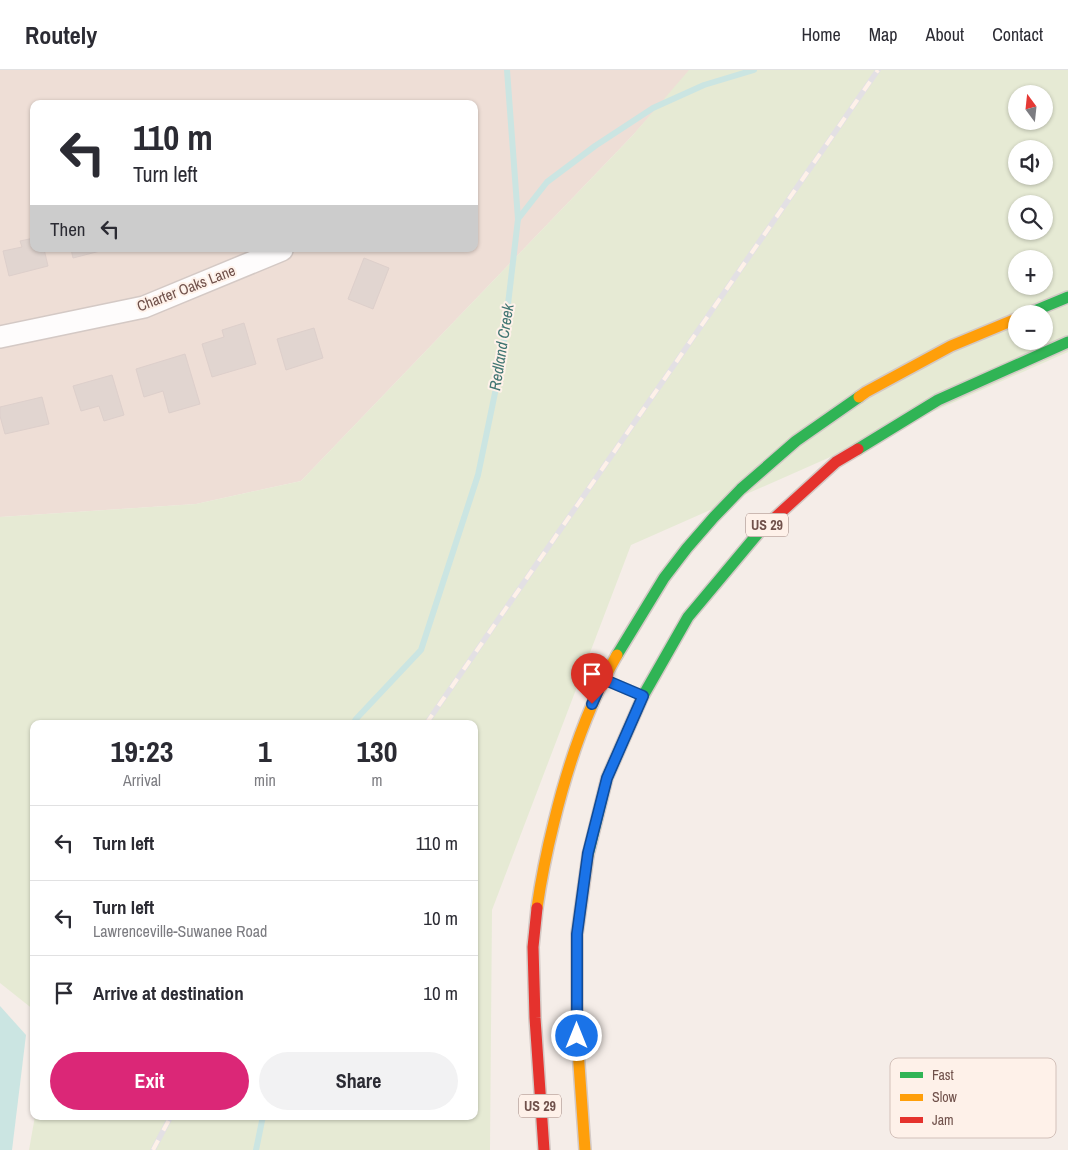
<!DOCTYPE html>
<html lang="en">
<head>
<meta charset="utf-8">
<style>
  body { margin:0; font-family:"Archivo Narrow",sans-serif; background:#f2f2f3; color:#2b2b33; height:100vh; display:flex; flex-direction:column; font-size:19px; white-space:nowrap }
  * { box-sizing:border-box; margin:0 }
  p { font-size:16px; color:#7c7c81 }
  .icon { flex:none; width:28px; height:28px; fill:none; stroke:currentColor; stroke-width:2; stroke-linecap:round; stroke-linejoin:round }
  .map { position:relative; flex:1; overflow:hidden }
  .sheet { position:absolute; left:30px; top:650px; width:448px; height:400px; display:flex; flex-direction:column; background:#fff; border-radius:10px; box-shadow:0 1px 4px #0004 }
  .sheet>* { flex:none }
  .top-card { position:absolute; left:30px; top:30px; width:448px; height:152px; border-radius:10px; box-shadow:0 1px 4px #0004; background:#fff; color:#2b2b33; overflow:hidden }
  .needle { width:32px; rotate:345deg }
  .buttons { position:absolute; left:1008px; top:15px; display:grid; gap:10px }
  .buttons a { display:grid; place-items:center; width:45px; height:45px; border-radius:50%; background:#fff; box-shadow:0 1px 4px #0004; font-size:25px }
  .pin { position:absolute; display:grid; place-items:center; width:42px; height:42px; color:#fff; margin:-51px -21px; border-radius:50% 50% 50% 0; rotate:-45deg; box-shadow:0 0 5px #0007 }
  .pin .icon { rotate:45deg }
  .me { position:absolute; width:55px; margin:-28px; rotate:0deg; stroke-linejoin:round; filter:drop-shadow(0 0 4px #0008) }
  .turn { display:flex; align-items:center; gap:18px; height:105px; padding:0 20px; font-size:22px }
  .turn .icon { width:65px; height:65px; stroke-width:2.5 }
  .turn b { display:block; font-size:35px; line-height:42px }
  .then { display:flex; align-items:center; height:48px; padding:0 20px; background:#0003; gap:10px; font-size:19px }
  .eta { display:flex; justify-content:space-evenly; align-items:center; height:85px; text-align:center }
  .eta b { font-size:30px; font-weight:700; line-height:35px }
  .cta { display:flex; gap:10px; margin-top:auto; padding:10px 20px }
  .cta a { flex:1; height:58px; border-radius:30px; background:#db2777; color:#fff; font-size:20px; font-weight:700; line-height:58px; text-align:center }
  .cta a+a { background:#f2f2f3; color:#2b2b33 }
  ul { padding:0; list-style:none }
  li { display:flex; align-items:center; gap:15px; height:75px; padding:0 20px; border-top:1px solid #e1e1e2 }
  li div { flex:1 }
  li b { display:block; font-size:19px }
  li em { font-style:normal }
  header { display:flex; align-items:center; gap:30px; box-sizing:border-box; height:70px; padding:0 25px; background:#fff; border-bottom:1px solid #e1e1e2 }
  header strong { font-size:24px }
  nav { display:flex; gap:28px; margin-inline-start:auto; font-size:18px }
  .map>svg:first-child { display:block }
  .residential { fill:#eeded6; fill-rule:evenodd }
  .green { fill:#e6ead4; fill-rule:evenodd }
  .water { fill:#cbe5e2 }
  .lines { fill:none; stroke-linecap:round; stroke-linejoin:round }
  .stream { stroke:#cbe5e2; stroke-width:6 }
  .building { fill:#e1d5d0; stroke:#ddcfcb }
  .street-casing { stroke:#d4c9c5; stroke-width:24 }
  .fast-casing { stroke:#d3c9c5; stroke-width:14 }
  .slow-casing { stroke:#d3c9c5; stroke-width:14 }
  .jam-casing { stroke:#d3c9c5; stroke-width:14 }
  .street { stroke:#fefcfc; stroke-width:21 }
  .fast { stroke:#30b455; stroke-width:11 }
  .slow { stroke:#ff9f0a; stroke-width:11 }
  .jam { stroke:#e5322d; stroke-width:11 }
  .rail-casing { stroke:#e3e0e4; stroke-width:5.5 }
  .rail { stroke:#fef1e9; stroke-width:4; stroke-dasharray:11; stroke-linecap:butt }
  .route-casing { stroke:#114b97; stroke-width:12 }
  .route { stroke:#1a73e8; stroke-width:9 }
  .labels { text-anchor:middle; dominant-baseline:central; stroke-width:4; stroke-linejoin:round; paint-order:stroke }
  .shield { fill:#fef1e9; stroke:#9b817a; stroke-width:1 }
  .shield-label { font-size:14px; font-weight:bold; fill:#70514b }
  .street-label { font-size:15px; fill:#70514b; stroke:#fef1e9 }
  .water-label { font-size:16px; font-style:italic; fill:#407572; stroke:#fef1e9 }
  .key { fill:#fef1e9; stroke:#d3c1ba; stroke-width:1 }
  .key-label { font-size:14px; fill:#70514b }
</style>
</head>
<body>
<header>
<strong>Routely</strong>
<nav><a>Home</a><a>Map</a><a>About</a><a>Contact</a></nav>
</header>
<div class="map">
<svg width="1068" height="1080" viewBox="0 0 1068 1080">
  <rect width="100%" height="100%" fill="#f5ede8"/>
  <!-- residential -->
  <path class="residential" d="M 0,0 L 691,0 L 633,65 L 301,411 L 196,434 L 0,447 ZM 34,34 L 474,34 L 474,179 L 34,179 Z"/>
  <!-- green -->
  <path class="green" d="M 689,0 L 1068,0 L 1068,282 L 631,475 L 492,840 L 490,1080 L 29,1080 L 35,1046 L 474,1046 L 474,654 L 34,654 L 34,940 L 0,913 L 0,447 L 196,434 L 301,411 L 633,65 ZM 1016,24 L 1044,24 L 1044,51 L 1016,51 ZM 1016,79 L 1044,79 L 1044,106 L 1016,106 ZM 1016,134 L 1044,134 L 1044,161 L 1016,161 ZM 1016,189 L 1044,189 L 1044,216 L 1016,216 ZM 1016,244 L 1044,244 L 1044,271 L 1016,271 Z"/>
  <!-- water -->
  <polygon class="water" points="0,936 26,965 12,1080 0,1080"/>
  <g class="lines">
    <!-- stream -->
    <g class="stream">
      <polyline points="507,0 518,149"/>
      <polyline points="353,654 356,649 421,580 478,405 501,294 518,149 547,112 595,76 653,38 704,15 754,0"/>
      <polyline points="256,1080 263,1046"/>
    </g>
  </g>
  <!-- building -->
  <g class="building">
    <polygon points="34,168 34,179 44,179 48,196 9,206 3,181 22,177 20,171"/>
    <polygon points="71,179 108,179 73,188"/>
    <polygon points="364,188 389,198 373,239 348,229"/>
    <polygon points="244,253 256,294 212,307 202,274 224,267 222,260"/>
    <polygon points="314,258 323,288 286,300 277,269"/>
    <polygon points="185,284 200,334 169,343 163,321 144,327 136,299"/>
    <polygon points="112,305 124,345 104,351 99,336 81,341 73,316"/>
    <polygon points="42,327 49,354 5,364 0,346 0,337"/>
  </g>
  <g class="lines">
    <!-- street casing -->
    <g class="street-casing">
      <polyline id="street" points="0,267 144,237 282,180"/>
    </g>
    <!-- fast casing -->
    <g class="fast-casing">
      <g id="fast">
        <polyline points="1027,244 1068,227"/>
        <polyline points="858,379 938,330 1068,272"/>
        <polyline points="617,585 664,508 687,478 714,447 741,419 796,371 859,327"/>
        <polyline points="588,785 607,708 643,626 688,547 760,461 768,454"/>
      </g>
    </g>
    <!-- slow casing -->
    <g class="slow-casing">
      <g id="slow">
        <polyline points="859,327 866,322 951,276 1016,249"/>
        <path d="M 537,838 C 541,809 547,780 554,752 C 568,694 587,637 617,585"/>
        <polyline points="585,1080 577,966 577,864 588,785"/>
      </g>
    </g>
    <!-- jam casing -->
    <g class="jam-casing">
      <g id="jam">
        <polyline points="768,454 836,392 858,379"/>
        <polyline points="537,838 533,877 535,948 544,1080"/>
      </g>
    </g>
    <!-- street -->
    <use href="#street" class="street"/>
    <!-- fast -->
    <use href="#fast" class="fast"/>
    <!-- slow -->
    <use href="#slow" class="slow"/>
    <!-- jam -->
    <use href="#jam" class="jam"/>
    <!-- rail casing -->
    <g class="rail-casing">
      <g id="rail">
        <polyline points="426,654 878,0"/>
        <polyline points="153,1080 171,1046"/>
      </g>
    </g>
    <!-- rail -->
    <use href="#rail" class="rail"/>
  </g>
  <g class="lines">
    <!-- route casing -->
    <g class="route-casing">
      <polyline id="route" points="577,966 577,864 588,783 607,708 643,626 603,609 592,634"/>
    </g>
    <!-- route -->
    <use href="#route" class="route"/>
  </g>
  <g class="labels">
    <!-- shield labels -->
    <g class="shield">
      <rect x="746" y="443.5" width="42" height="23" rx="4"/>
      <rect x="519" y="1024.5" width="42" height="23" rx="4"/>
    </g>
    <g class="shield-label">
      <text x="767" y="455">US 29</text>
      <text x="540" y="1036">US 29</text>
    </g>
    <!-- street labels -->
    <g class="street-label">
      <text transform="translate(186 218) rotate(-21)">Charter Oaks Lane</text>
    </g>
    <!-- water labels -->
    <g class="water-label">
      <text transform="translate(501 277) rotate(-81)">Redland Creek</text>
    </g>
  </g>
  <!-- legend -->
  <rect x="890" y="988" width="166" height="80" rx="8" class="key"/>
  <rect x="900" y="1002" width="23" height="6" fill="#30b455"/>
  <rect x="900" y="1024" width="23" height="7" fill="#ff9f0a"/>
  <rect x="900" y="1047" width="23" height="6" fill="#e5322d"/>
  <g class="key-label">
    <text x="932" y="1010">Fast</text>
    <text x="932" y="1032">Slow</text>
    <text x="932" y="1055">Jam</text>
  </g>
</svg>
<div class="buttons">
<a><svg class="needle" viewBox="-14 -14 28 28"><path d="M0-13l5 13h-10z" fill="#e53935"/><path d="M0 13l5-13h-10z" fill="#7c7c81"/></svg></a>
<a><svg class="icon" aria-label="sound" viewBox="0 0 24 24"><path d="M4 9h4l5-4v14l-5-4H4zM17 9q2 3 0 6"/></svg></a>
<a><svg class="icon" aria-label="search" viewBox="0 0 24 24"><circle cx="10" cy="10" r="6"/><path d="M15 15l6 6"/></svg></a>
<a>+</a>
<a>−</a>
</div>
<div class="pin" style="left:592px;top:634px;background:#d93025"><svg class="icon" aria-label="arrive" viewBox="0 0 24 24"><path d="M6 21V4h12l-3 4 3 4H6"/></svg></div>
<svg class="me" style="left:577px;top:966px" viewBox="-20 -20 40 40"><circle r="17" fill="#1a73e8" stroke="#fff" stroke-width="3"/><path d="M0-11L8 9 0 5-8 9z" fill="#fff"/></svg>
<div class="top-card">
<div class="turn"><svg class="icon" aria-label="left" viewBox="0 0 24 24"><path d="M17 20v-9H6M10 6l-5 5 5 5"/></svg><div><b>110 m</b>Turn left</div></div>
<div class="then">Then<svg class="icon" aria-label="left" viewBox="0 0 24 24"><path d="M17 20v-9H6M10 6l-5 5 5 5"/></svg></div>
</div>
<section class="sheet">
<div class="eta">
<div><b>19:23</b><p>Arrival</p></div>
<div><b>1</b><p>min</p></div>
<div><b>130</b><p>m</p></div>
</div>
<ul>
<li><svg class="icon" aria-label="left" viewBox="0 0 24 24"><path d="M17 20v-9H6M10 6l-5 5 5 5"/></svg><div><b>Turn left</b></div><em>110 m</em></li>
<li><svg class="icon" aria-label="left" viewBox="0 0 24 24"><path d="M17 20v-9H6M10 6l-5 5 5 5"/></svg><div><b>Turn left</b><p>Lawrenceville-Suwanee Road</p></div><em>10 m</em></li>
<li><svg class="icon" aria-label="arrive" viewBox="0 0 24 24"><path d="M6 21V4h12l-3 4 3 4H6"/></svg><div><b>Arrive at destination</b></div><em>10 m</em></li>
</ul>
<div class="cta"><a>Exit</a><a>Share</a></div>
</section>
</div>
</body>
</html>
